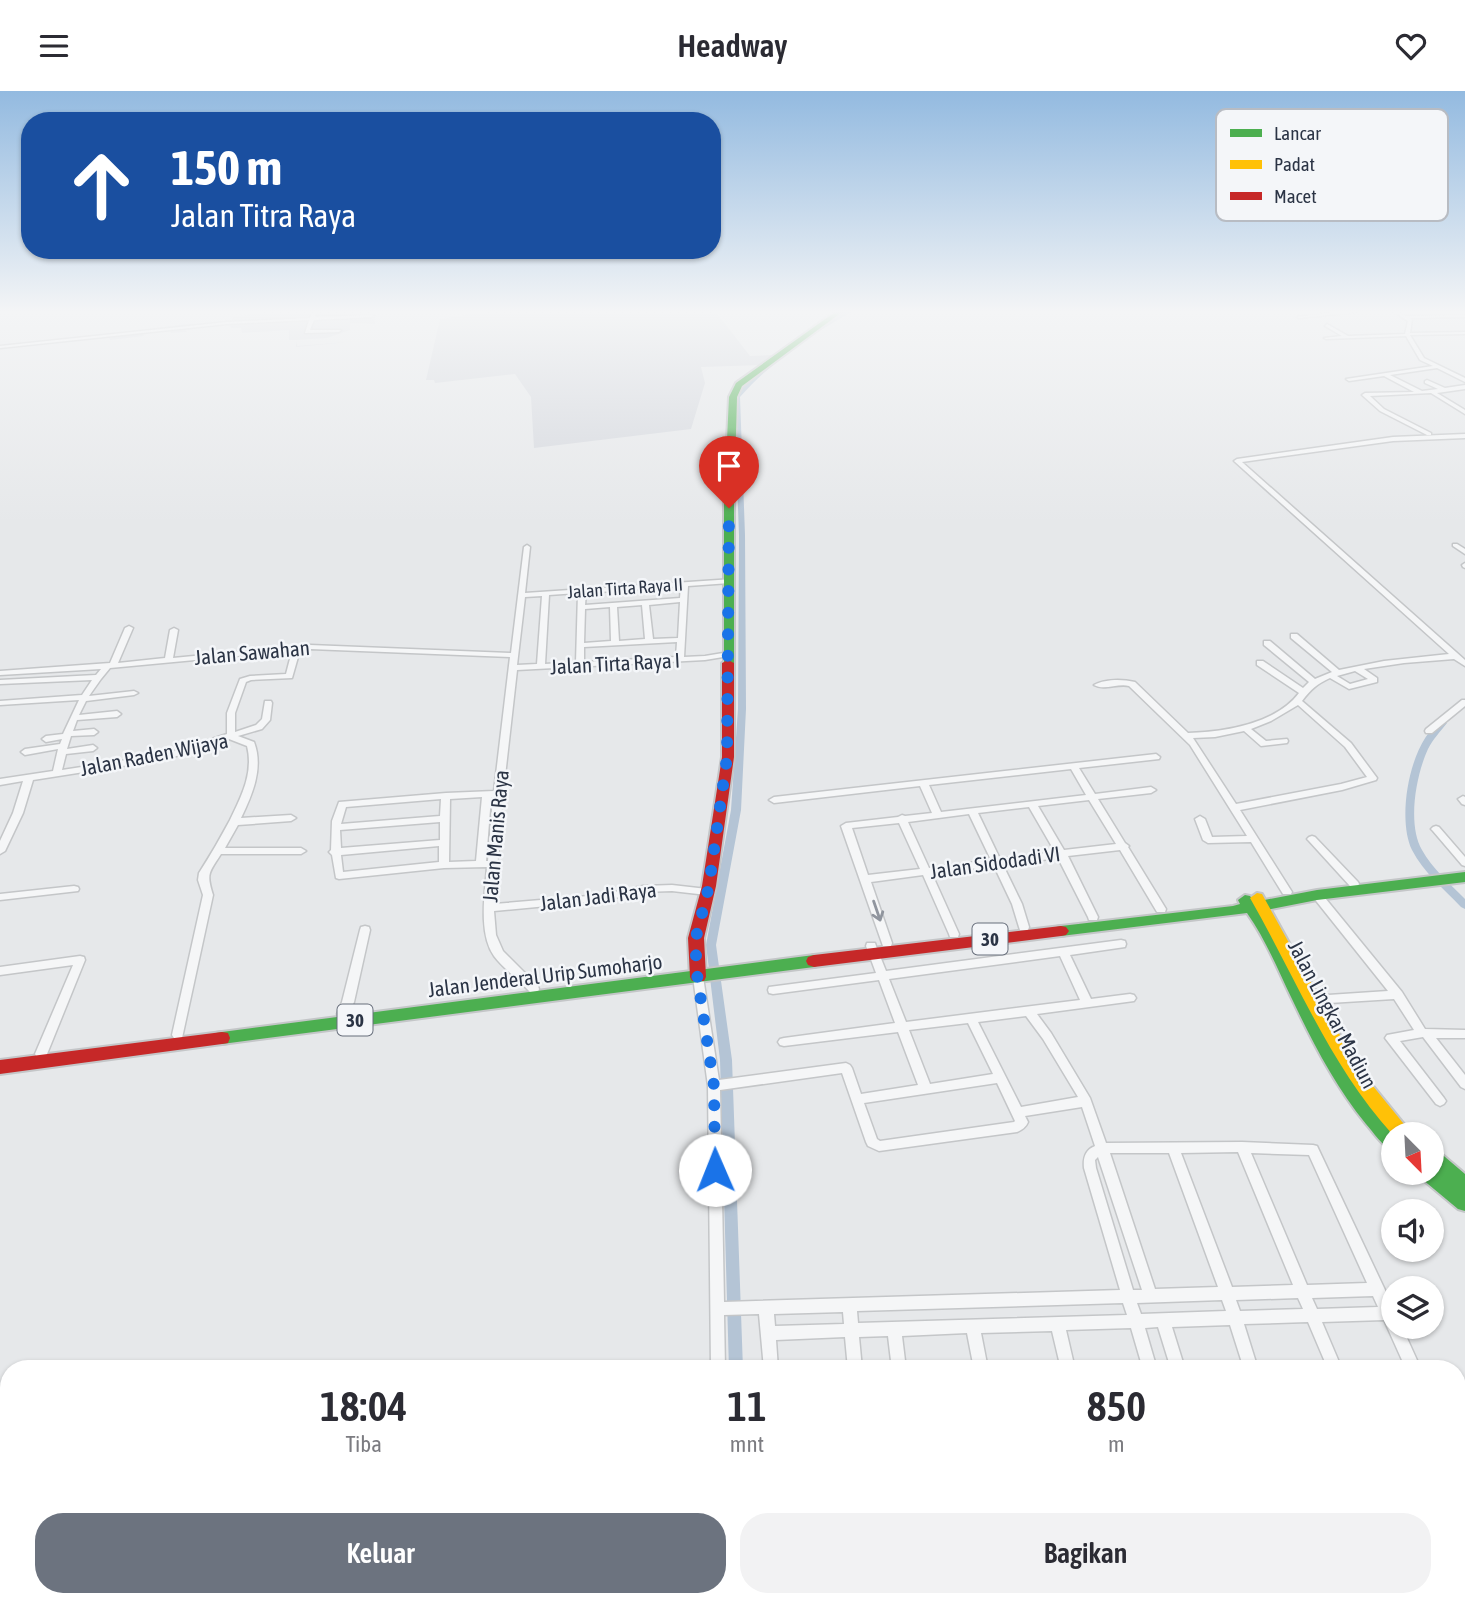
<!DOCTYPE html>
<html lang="id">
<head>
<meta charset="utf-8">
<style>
  body { margin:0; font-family:"Asap Condensed",sans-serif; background:#f2f2f3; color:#2b2b33; height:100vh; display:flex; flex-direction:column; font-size:26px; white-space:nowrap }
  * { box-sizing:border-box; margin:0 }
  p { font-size:23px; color:#7c7c81 }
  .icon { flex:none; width:38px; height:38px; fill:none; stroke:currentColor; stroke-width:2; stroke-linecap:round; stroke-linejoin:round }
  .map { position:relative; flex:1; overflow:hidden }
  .side { position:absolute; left:0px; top:1269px; width:1466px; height:247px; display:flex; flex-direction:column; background:#fff; border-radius:28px 28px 0 0; box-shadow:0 2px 5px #0004 }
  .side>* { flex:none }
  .hud { position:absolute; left:21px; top:21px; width:700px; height:147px; border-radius:28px; box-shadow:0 2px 5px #0004; background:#1a4fa0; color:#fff; overflow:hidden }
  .needle { width:46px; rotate:156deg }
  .tools { position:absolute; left:1381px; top:1031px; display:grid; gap:14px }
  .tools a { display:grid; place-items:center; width:63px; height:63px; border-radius:50%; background:#fff; box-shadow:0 2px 5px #0004; font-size:35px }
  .pin { position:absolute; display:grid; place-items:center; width:60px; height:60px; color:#fff; margin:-72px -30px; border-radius:50% 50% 50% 0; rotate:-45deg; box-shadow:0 0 7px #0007 }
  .pin .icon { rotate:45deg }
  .me { position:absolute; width:77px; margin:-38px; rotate:359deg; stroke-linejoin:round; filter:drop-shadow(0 0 5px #0008) }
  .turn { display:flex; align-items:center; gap:24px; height:147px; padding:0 35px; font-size:32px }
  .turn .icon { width:91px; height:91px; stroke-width:2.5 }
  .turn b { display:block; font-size:49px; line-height:60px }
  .eta { display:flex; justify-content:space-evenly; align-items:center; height:119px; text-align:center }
  .eta b { font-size:42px; font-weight:600; line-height:49px }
  .cta { display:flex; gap:14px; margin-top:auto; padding:14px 35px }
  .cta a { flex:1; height:80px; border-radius:28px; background:#6c737f; color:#fff; font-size:28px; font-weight:600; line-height:80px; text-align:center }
  .cta a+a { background:#f2f2f3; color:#2b2b33 }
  header { display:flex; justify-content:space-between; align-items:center; height:91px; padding:0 35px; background:#fff; font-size:32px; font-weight:600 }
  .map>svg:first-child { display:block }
  .built { fill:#d4d7dd }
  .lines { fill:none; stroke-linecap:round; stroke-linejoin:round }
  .canal { fill:#b4c4d5; fill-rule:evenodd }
  .street-casing { stroke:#c4c6c8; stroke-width:3 }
  .fast-casing { stroke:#c4c6c8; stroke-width:4 }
  .slow-casing { stroke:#c4c6c8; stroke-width:4 }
  .jam-casing { stroke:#c4c6c8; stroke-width:4 }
  .street { fill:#f5f6f7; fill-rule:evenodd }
  .fast { fill:#4caf50; fill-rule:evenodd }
  .slow { fill:#ffc107; fill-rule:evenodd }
  .jam { fill:#c62828; fill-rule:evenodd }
  .oneway { stroke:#90959e }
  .route { stroke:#1a73e8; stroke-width:12; stroke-dasharray:0 21.6 }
  .labels { text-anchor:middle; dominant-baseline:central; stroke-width:5; stroke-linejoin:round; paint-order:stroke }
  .far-street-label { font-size:18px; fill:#2b3445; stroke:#f4f6f9 }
  .shield { fill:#f4f6f9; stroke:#676e7b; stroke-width:2 }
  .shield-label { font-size:19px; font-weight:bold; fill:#2b3445 }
  .street-label { font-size:21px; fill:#2b3445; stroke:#f4f6f9 }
  .key { fill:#f4f6f9; stroke:#b8bcc3; stroke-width:2 }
  .key-label { font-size:19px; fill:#2b3445 }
</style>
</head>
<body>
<header><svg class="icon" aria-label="menu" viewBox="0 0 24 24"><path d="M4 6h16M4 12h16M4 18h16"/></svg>Headway<svg class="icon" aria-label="heart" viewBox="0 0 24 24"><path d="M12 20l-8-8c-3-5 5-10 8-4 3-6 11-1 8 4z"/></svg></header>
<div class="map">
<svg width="1465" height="1514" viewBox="0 0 1465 1514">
  <rect width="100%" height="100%" fill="#e6e8ea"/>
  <!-- built -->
  <polygon class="built" points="265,221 373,221 375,233 350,232 350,239 327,247 296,249 297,255 348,251 384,238 440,228 486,221 716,221 750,265 774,264 762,274 701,276 705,292 691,338 534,357 531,306 515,283 435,292 434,289 426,289 440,228 384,238 348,251 296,256 296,249 289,249 289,239 242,242 241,237 231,237 230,233 185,238 187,241 171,242 170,240 143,242 144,245 110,249 108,244 178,234 232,231 233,226"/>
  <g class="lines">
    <!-- canal -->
    <g class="canal">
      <path d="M 846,221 L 852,221 C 811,243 771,271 740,306 L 745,444 L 746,618 L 741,719 L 716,854 L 732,969 L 743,1278 L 729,1278 L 720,969 L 706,854 L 731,719 L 738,618 L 739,444 L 734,306 C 759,276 810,235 846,221 Z"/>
      <path d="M 1443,629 L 1447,632 C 1440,641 1433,648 1428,658 C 1416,684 1407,733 1422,759 C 1432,777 1450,793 1465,808 L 1465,818 L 1461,816 C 1445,799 1423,781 1412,759 C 1396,727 1410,647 1443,629 Z"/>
      <polygon points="726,1507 742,1507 741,1514 725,1514"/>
    </g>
    <!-- street casing -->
    <g class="street-casing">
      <g id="street">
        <polygon points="313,221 317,221 315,226 372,224 374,225 372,226 314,229 310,239 341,239 339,241 305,242 309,229 227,233 0,257 0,255 227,231 310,227"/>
        <polygon points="1339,221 1357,221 1299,227 1297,226"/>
        <polygon points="1394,221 1399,221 1406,225 1465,224 1465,226 1410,227 1412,229 1410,242 1465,241 1465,243 1410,244 1424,267 1465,287 1465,291 1437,277 1390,284 1422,300 1438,298 1425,292 1425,290 1427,289 1445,297 1465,294 1465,298 1437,302 1465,319 1465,323 1431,302 1370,305 1384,318 1431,342 1431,344 1427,344 1380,320 1362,304 1365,302 1414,301 1384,285 1349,290 1346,288 1433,275 1420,269 1406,245 1326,248 1324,247 1342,245 1325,235 1327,233 1348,245 1405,243 1408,230"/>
        <path d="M 1465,343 L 1465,347 L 1393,350 L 1242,371 L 1465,569 L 1465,575 L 1454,568 L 1404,572 L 1364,578 L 1377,587 L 1377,591 L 1349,598 L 1330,587 C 1317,593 1311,598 1302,610 L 1351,652 L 1377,687 L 1376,689 L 1342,699 L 1240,719 L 1292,801 L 1291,803 L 1283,803 L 1251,751 L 1208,752 L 1203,749 L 1195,728 L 1200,725 L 1205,728 L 1212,746 L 1247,745 L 1190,654 L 1129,595 C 1118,592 1104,600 1094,594 C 1105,588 1122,588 1135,591 L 1188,642 C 1224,641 1276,633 1299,602 L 1257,574 L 1257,570 L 1263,570 L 1303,597 L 1309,591 L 1264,554 L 1264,550 L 1270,550 L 1315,588 L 1332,581 L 1291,547 L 1291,543 L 1297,543 L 1339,579 L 1384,570 L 1449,563 L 1234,370 L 1237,368 L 1393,346 ZM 1355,580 L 1368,588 L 1350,593 L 1337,585 ZM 1298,614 L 1345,656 L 1367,686 L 1341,693 L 1236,713 L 1193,647 L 1215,646 L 1244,640 L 1261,655 L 1287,652 L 1288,650 L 1287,648 L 1266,650 L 1251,638 L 1271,630 Z"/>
        <polygon points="1453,453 1457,453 1465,458 1465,463 1453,455"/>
        <path d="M 527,454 L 530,456 L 525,502 L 733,488 L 733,492 L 730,492 L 688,495 L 684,566 L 705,565 L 729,561 L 733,563 L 729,565 L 705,569 L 517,579 L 503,703 L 494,813 L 600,804 L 643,795 L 672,794 L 707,798 L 711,799 L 712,801 L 711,803 L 707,804 L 672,800 L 643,801 L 600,810 L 494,820 L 496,844 L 503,860 L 538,895 L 539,898 L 538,901 L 530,901 C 519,889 504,878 494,865 C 478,842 485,802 487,776 L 444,777 L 339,788 L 336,787 L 332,764 L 329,761 L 331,759 L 332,730 L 339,711 L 446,702 L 494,700 L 510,566 L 310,558 L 300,559 L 292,587 L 251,589 L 246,591 L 235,622 L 235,641 L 256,634 L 262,628 L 265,610 L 271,610 L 272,612 L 270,629 L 262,638 L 238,645 L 254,651 C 264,677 252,704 241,727 L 291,724 L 296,727 L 291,730 L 238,734 L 225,757 L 301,757 L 306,760 L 301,763 L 221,763 C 209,782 206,782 213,804 L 182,947 L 178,948 L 174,947 L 172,944 L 203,804 L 198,789 L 199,782 C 210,765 221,746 230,729 C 241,706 254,682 247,655 L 229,648 L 167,668 L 33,689 L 23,722 L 5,760 L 0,763 L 0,750 L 13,722 L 23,690 L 0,694 L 0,688 L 53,680 L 58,658 L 25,664 L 21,661 L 25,658 L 60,653 L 62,648 L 46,651 L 42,648 L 46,645 L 63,643 L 79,609 L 0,614 L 0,610 L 82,604 L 92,589 L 0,593 L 0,589 L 96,584 L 101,578 L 0,584 L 0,580 L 110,572 L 125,537 L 129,535 L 133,537 L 118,572 L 165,567 L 170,539 L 174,537 L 178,539 L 173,567 L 310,554 L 511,562 L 524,456 ZM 681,495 L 680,507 L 585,514 L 586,502 ZM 578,502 L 576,571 L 545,573 L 549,504 ZM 542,505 L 537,573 L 517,574 L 525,506 ZM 680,511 L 678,547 L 653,548 L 649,514 ZM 642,514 L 645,548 L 619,550 L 617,516 ZM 610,516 L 611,550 L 584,552 L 585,518 ZM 677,551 L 676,566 L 584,571 L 584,556 ZM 292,560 L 286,583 L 250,585 L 240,588 L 227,622 L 227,643 L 166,663 L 62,679 L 66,663 L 93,660 L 97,657 L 93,654 L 67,658 L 71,645 L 94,644 L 98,641 L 94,638 L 73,640 L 77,629 L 117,626 L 121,623 L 117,620 L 79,624 L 86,610 L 134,604 L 138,602 L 134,600 L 89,605 L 101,588 L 110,577 ZM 482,706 L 476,770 L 449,771 L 450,708 ZM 491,706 L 493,706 L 488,770 L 486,770 ZM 441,708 L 440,725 L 341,733 L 346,716 ZM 440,731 L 440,749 L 341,757 L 340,739 ZM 439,755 L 439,771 L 343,781 L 341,764 Z"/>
        <polygon points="1465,472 1465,477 1463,476 1462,474"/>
        <polygon points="1462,609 1465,609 1465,615 1432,642 1426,642 1425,640 1426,638"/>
        <path d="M 1156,663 L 1160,666 L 1159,668 L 1079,677 L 1095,703 L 1151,696 L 1156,699 L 1151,702 L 1098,708 L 1125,752 L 1129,755 L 1128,756 L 1166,818 L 1165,821 L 1157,821 L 1120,759 L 1068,765 L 1098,826 L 1097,829 L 1089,829 L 1088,826 L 1058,767 L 1003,774 L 1022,813 L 1029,836 L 1028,839 L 1020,839 L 1019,836 L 1012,813 L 994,775 L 932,783 L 959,843 L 958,846 L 950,846 L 949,843 L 923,784 L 871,791 L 892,852 L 891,855 L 883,855 L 841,735 L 846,732 L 898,726 L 902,724 L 905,725 L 932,722 L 920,695 L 774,712 L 769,709 L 774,706 ZM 1071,678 L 1086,704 L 941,721 L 929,694 ZM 1089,709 L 1116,753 L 1064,759 L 1038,715 ZM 1029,716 L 1055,761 L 1000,768 L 978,722 ZM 969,723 L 991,769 L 929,777 L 908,731 ZM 899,732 L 920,778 L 868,784 L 852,737 Z"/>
        <polygon points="1463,705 1465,706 1465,714 1462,713 1458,708"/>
        <polygon points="1436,735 1439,736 1465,766 1465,775 1462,774 1433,740 1431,738 1433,736"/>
        <polygon points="1312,745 1315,746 1358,791 1359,793 1358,795 1350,795 1309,750 1307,748 1309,746"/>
        <polygon points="74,795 78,796 79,798 78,800 0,809 0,803"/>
        <polygon points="1317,801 1321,802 1402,901 1425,938 1465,939 1465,947 1436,947 1465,984 1465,998 1461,996 1423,946 1400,950 1444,1007 1446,1010 1444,1013 1440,1015 1436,1013 1385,947 1387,944 1414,939 1394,908 1313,913 1309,912 1307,909 1309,906 1313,905 1388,900 1313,806 1312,804"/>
        <polygon points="365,835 369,836 370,839 354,911 347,926 343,927 339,926 337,923 342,911 360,839 361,836"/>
        <path d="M 1121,849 L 1125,850 L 1126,853 L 1125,856 L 1070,864 L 1091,908 L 1130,903 L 1134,904 L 1136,907 L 1134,910 L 1037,923 L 1051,942 L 1090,1007 L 1106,1052 L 1242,1051 L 1313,1054 L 1317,1055 L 1393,1216 L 1393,1236 L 1402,1236 L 1421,1278 L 1406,1278 L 1384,1229 L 1322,1231 L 1342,1278 L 1328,1278 L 1308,1231 L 1244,1233 L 1258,1278 L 1244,1278 L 1230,1234 L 1172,1236 L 1185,1278 L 1171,1278 L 1158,1236 L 1145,1237 L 1157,1278 L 1143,1278 L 1131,1237 L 1066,1239 L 1075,1278 L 1061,1278 L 1052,1240 L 981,1242 L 988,1278 L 974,1278 L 967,1242 L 902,1245 L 906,1278 L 892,1278 L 888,1245 L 859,1246 L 862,1278 L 848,1278 L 845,1246 L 776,1249 L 778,1278 L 764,1278 L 759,1223 L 724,1224 L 725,1278 L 711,1278 L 708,995 L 693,886 L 694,883 L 702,883 L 703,886 L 719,989 L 846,972 L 850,974 L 852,977 L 861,1003 L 918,994 L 898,941 L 784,955 L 780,954 L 778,951 L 780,948 L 784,947 L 895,932 L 879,889 L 773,903 L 769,902 L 768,899 L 769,896 L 876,882 L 866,855 L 867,852 L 875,852 L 876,855 L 886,880 ZM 1060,865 L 1080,909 L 906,931 L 889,888 ZM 1026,925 L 1043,948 L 1078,1006 L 1021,1016 L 978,931 ZM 968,932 L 993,983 L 930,993 L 909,939 ZM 842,982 L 866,1051 L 868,1055 L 879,1060 L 1017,1041 C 1022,1039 1026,1036 1028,1031 L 1025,1025 L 1082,1016 L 1095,1055 C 1085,1059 1083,1067 1084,1077 L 1120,1199 L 724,1211 L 720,999 ZM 997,992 L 1015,1030 L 1014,1031 L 880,1050 L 877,1048 L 864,1012 ZM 1238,1061 L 1293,1194 L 1232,1196 L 1181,1062 ZM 1110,1062 L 1169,1062 L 1218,1196 L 1155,1198 ZM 1251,1062 L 1309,1064 L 1367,1192 L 1307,1194 ZM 1098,1066 L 1142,1199 L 1133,1199 L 1096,1077 L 1095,1069 ZM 1373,1205 L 1378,1216 L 1317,1218 L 1312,1207 ZM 1298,1207 L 1303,1218 L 1240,1220 L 1236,1209 ZM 1222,1209 L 1226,1220 L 1141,1223 L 1137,1212 ZM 1123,1212 L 1127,1224 L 858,1232 L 857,1220 ZM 843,1221 L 844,1233 L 775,1235 L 774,1223 Z"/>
        <polygon points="80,865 84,866 85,869 47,963 45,966 41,968 37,966 35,963 73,874 0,884 0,876"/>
        <polygon points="1458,1363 1463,1366 1465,1369 1465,1394 1459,1392 1458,1388"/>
        <polygon points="1465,1405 1465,1421 1458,1422 1458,1406"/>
        <polygon points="706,1507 722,1507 721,1514 705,1514"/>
        <rect x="778" y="1507" width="16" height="7"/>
        <polygon points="869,1507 885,1507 886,1514 870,1514"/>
        <polygon points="920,1507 936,1507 937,1514 921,1514"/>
        <polygon points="1018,1507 1034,1507 1035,1514 1019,1514"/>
        <polygon points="1113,1507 1129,1507 1130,1514 1114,1514"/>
        <polygon points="1209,1507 1225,1507 1227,1514 1211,1514"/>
      </g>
    </g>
    <!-- fast casing -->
    <g class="fast-casing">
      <g id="fast">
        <polygon points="835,221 842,221 742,295 737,306 734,414 734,572 728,575 724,574 724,414 729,306 736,292"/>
        <path d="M 1465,781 L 1465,791 L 1317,809 L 1261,820 C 1288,862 1306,909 1331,952 C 1349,985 1371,1015 1397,1043 L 1393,1043 L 1393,1059 C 1382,1055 1374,1042 1366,1033 C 1335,995 1313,952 1292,908 C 1278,879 1266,849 1247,822 L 1061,845 L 1056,844 L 1053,840 L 1056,836 L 1061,835 L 1233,815 L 1240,813 L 1238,809 L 1245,804 L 1250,805 L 1254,811 L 1317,799 Z"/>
        <polygon points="814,864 820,866 822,870 820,874 814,876 222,953 216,952 214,947 216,942 222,941"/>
        <polygon points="1432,1058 1438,1060 1465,1083 1465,1120 1458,1118 1422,1088 1420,1082 1432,1082"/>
      </g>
    </g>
    <!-- slow casing -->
    <g class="slow-casing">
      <path id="slow" d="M 1257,802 L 1262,803 L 1346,955 L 1364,984 L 1412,1043 L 1393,1044 C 1330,975 1296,887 1250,807 Z"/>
    </g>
    <!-- jam casing -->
    <g class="jam-casing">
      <g id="jam">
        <polygon points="728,569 734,572 734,666 716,795 704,847 706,886 704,890 692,890 690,886 688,847 702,795 722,666 722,572"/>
        <polygon points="1061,835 1066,836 1069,840 1066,844 1061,845 814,876 808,874 806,870 808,866 814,864"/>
        <polygon points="222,941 228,942 230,947 228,952 222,953 0,983 0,969"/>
      </g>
    </g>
    <!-- street -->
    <use href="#street" class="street"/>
    <!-- fast -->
    <use href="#fast" class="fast"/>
    <!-- slow -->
    <use href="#slow" class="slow"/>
    <!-- jam -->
    <use href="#jam" class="jam"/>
  </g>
  <!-- one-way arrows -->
  <defs><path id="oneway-shaft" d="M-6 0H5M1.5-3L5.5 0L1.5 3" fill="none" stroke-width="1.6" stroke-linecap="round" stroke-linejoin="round" transform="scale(1.75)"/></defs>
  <use class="oneway" href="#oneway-shaft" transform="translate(877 820) rotate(71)"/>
  <!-- sky -->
  <linearGradient id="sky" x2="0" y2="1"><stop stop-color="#93bae0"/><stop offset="0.51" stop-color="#f4f5f6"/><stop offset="1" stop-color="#f4f5f6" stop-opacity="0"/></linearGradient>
  <rect width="1465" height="433" fill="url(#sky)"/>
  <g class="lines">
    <!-- route -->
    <polyline class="route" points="715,1079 714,995 696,877 696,846 709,795 727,666 729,417"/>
  </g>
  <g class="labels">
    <!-- far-street labels -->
    <g class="far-street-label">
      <text transform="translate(625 497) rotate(-4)">Jalan Tirta Raya II</text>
    </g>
    <!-- shield labels -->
    <g class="shield">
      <rect x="972.5" y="832.5" width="35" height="31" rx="5"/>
      <rect x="337.5" y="913.5" width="35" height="31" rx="5"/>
    </g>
    <g class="shield-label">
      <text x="990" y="848">30</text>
      <text x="355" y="929">30</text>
    </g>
    <!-- street labels -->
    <g class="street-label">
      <text transform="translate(252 561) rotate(-5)">Jalan Sawahan</text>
      <text transform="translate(615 572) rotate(-3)">Jalan Tirta Raya I</text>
      <text transform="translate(154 663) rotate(-11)">Jalan Raden Wijaya</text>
      <text transform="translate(495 745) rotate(-85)">Jalan Manis Raya</text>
      <text transform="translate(995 771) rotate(-8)">Jalan Sidodadi VI</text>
      <text transform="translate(598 805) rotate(-7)">Jalan Jadi Raya</text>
      <text transform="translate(545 884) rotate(-7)">Jalan Jenderal Urip Sumoharjo</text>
      <text transform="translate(1333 923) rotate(62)">Jalan Lingkar Madiun</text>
    </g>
  </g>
  <!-- legend -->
  <rect x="1216" y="18" width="232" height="112" rx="10" class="key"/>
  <rect x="1230" y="38" width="32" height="8" fill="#4caf50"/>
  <rect x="1230" y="69" width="32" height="9" fill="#ffc107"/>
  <rect x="1230" y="101" width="32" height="8" fill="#c62828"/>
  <g class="key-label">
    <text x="1274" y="49">Lancar</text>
    <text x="1274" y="80">Padat</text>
    <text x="1274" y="112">Macet</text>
  </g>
</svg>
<div class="tools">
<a><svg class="needle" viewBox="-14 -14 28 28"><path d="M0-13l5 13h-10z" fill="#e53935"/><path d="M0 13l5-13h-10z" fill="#7c7c81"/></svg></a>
<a><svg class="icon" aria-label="sound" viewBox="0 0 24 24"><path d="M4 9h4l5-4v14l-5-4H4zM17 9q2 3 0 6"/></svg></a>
<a><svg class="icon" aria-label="layers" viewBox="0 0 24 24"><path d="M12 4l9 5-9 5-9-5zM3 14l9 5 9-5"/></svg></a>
</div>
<div class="pin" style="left:729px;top:417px;background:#d93025"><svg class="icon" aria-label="arrive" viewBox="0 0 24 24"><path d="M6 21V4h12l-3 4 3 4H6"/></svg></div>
<svg class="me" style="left:715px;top:1079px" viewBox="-20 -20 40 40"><circle r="19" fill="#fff"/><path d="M0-13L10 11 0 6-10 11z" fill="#1a73e8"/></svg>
<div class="hud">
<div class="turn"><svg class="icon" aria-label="ahead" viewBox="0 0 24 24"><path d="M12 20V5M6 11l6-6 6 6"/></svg><div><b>150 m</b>Jalan Titra Raya</div></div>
</div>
<section class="side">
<div class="eta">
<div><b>18:04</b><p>Tiba</p></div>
<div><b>11</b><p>mnt</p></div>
<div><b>850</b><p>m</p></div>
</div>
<div class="cta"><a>Keluar</a><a>Bagikan</a></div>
</section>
</div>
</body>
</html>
